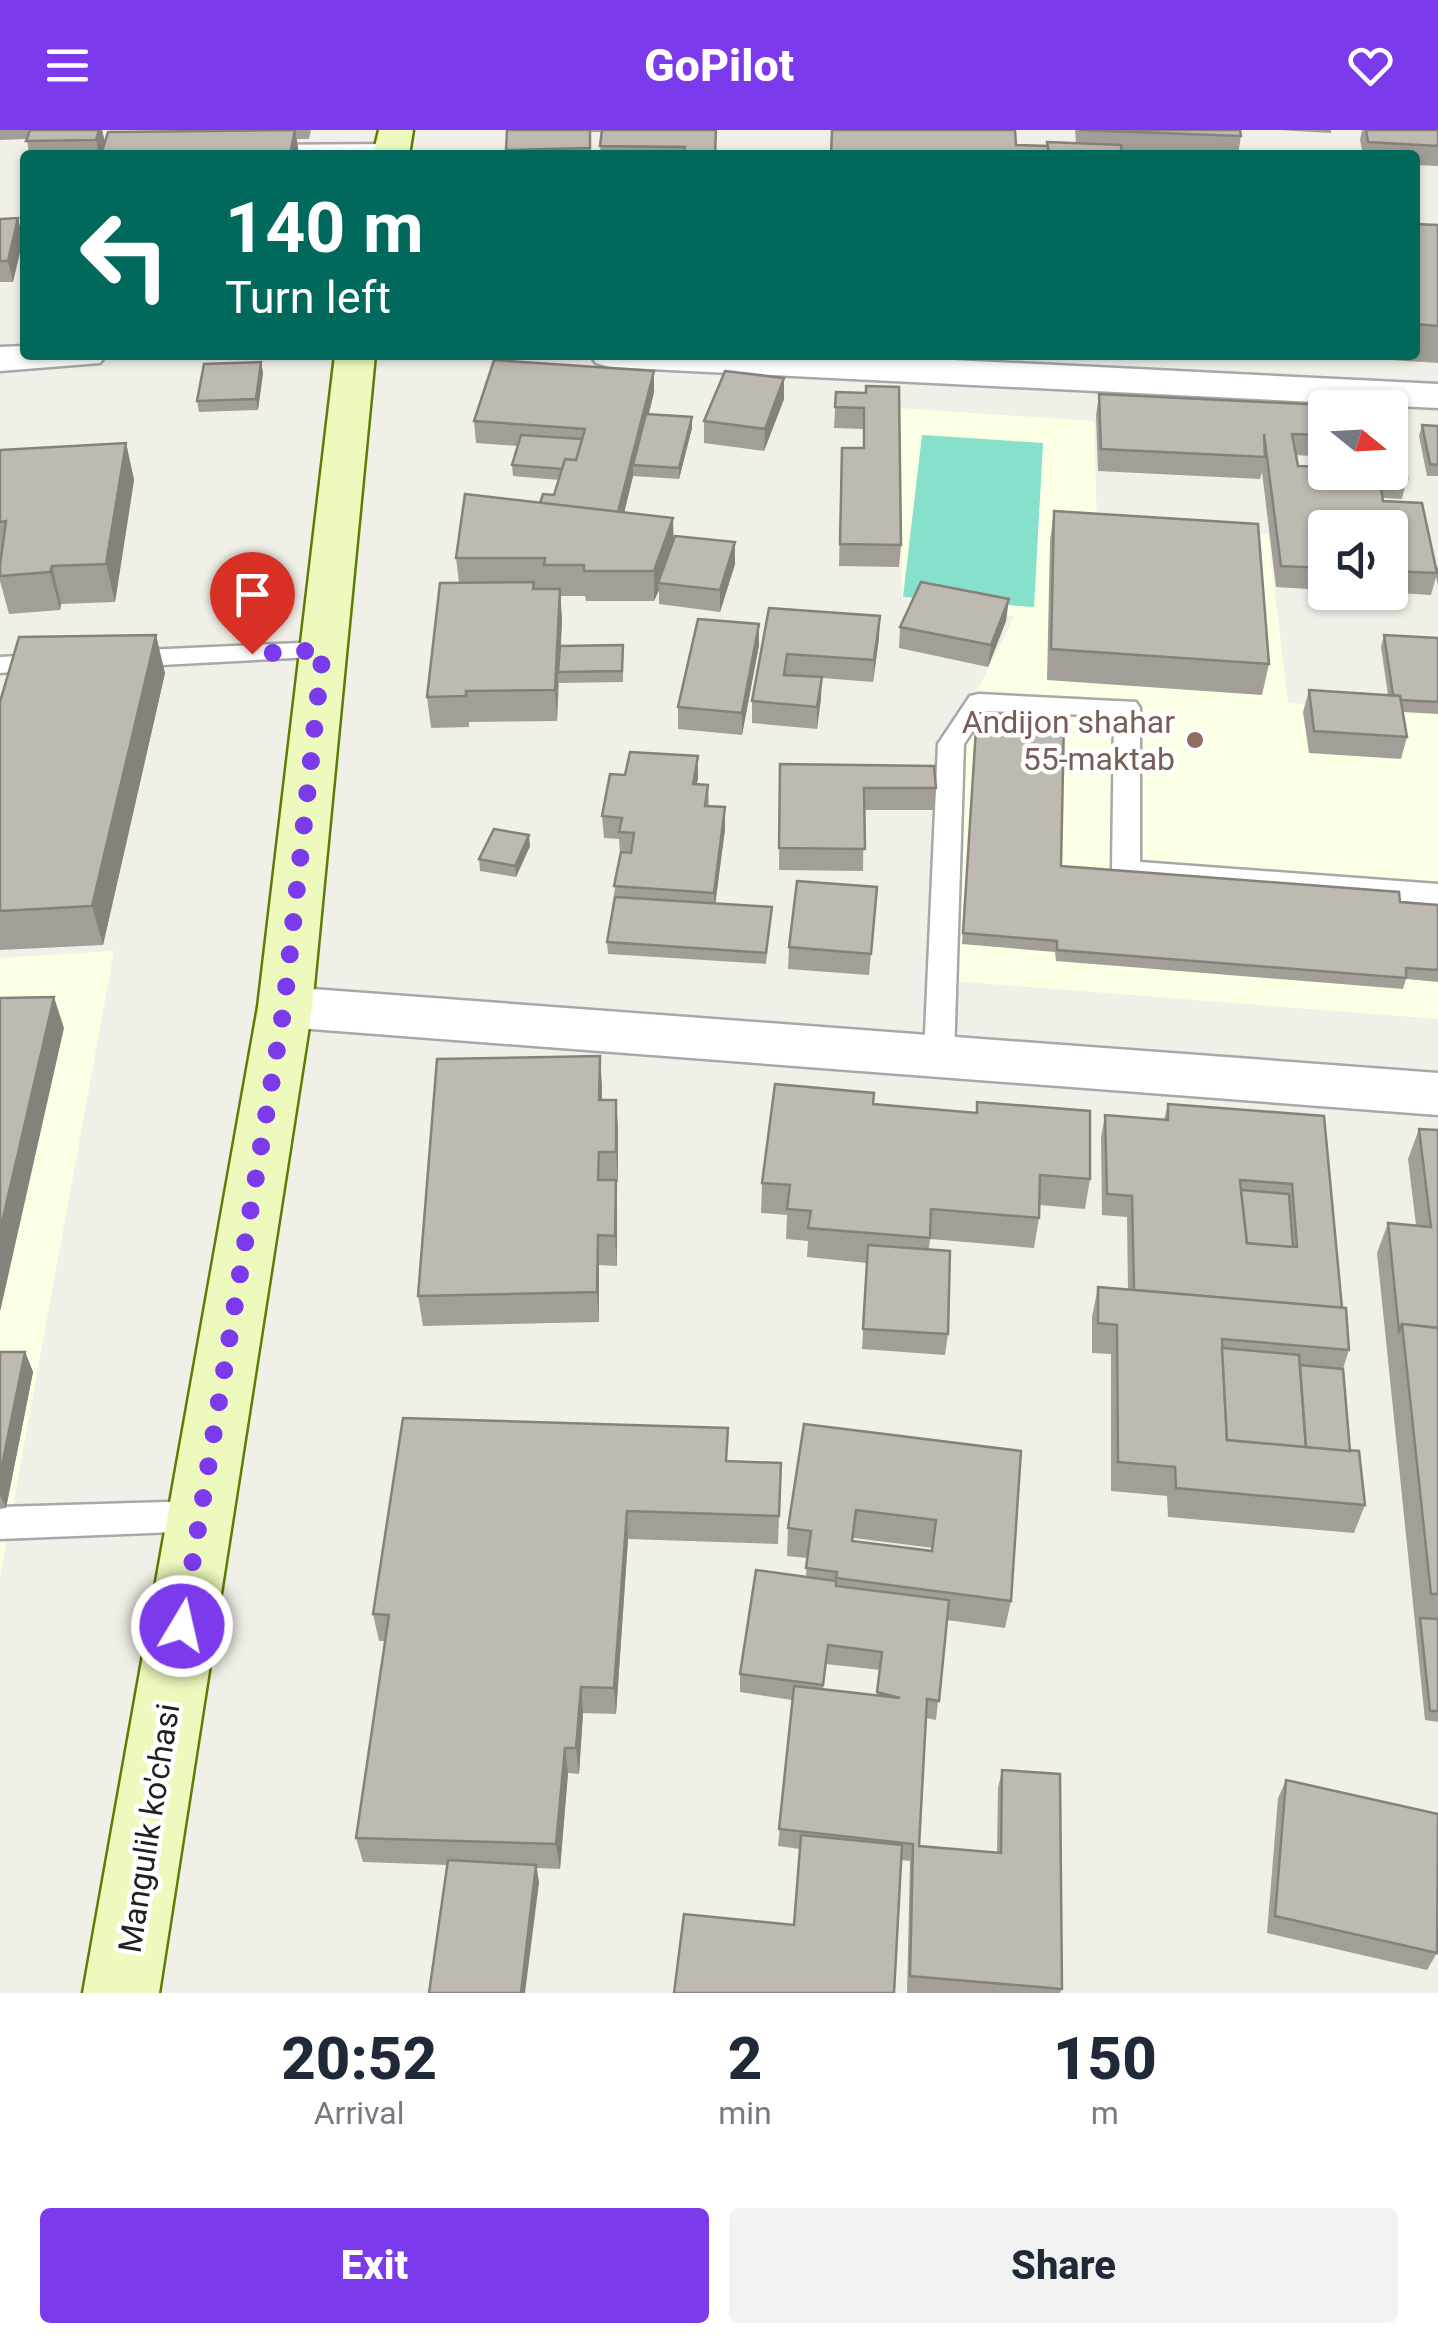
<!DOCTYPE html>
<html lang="en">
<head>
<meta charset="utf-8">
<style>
  body { margin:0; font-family:Roboto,sans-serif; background:#f2f2f3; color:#1f2937; height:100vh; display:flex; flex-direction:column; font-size:38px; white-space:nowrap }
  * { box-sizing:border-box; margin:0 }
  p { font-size:32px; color:#747a83 }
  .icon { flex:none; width:55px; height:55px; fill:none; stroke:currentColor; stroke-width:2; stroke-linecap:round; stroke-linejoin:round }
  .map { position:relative; height:1863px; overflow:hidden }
  .panel { display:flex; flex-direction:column; background:#fff; flex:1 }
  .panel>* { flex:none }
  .top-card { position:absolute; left:20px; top:20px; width:1400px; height:210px; border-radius:10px; box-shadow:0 2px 8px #0004; background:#00695c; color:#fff; overflow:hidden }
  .needle { width:65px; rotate:108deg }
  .tools { position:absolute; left:1308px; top:260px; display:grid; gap:20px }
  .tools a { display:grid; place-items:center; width:100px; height:100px; border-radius:10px; background:#fff; box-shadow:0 2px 8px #0004; font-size:50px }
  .pin { position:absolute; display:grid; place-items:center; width:85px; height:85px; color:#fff; margin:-102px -42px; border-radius:50% 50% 50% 0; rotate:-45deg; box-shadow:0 0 10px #0007 }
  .pin .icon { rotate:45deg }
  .me { position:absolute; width:110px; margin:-55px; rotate:9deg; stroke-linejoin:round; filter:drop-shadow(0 0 8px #0008) }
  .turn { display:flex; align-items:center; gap:35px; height:210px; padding:0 40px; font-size:45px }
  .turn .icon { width:130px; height:130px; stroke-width:2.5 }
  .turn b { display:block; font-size:70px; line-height:85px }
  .eta { display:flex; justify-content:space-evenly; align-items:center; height:170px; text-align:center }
  .eta b { font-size:60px; font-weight:800; line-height:70px }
  .action { display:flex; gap:20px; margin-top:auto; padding:20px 40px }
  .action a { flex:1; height:115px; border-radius:10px; background:#7c3aed; color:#fff; font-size:40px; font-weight:800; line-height:115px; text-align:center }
  .action a+a { background:#f2f2f3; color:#1f2937 }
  header { display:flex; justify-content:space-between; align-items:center; height:130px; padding:0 40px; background:#7c3aed; color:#fff; font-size:45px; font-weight:800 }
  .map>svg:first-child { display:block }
  .education { fill:#fbffe4 }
  .pitch { fill:#86e0cb }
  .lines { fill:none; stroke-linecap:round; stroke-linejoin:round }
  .lane-casing { stroke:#a8a8a8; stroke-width:5 }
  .street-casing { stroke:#a8a8a8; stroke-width:5 }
  .secondary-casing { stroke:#5d7c04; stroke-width:5 }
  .lane { fill:#fff; fill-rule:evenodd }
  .street { fill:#fff; fill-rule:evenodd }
  .secondary { fill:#eefabd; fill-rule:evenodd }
  .wall { fill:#a39f98; fill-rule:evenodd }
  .shaded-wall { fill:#85827c }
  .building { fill:#beb9b1; stroke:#85827c; stroke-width:2.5; fill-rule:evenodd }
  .route { stroke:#7c3aed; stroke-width:18; stroke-dasharray:0 32.4 }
  .education-dot { fill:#8d6e63; stroke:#fff; stroke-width:4 }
  .labels { text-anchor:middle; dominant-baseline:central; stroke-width:9; stroke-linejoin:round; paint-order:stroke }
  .education-label { font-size:32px; fill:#785e54; stroke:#fff; text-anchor:end }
  .street-label { font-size:32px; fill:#212121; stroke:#fff }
</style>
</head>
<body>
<header><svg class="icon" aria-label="menu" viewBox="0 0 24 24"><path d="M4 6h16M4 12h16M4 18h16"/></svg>GoPilot<svg class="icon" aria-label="heart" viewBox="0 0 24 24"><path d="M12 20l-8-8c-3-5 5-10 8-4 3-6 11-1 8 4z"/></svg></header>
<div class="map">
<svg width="1438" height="1863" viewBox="0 0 1438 1863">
  <rect width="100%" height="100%" fill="#f1f0e8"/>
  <!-- education -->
  <g class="education">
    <polygon points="900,278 1094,291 1097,394 1268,404 1288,573 1438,583 1438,889 925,849 939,638 1014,487 902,468"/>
    <polygon points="114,821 0,1447 0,828"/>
  </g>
  <!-- pitch -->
  <polygon class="pitch" points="922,305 1043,313 1034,477 903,467"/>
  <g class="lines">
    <!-- lane casing -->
    <g class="lane-casing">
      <g id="lane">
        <polygon points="392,14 399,16 399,24 250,25 247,21 257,15"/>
        <polygon points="323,512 332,514 336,520 332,526 123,537 110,529 123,521"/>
        <polygon points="52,524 61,526 65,532 61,538 0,543 0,527"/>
        <polygon points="979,564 1136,572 1140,578 1140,732 1438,754 1438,774 1116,747 1112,740 1114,586 986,581 964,614 954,926 950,934 939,937 928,934 924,926 938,614 970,566"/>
        <polygon points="200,1371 213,1375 218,1386 213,1397 200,1401 0,1409 0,1377"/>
      </g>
    </g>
    <!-- street casing -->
    <g class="street-casing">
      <g id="street">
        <polygon points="25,216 25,225 106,225 100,233 0,241 0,217"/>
        <polygon points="590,225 852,225 1438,254 1438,278 610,237 596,233"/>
        <polygon points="285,857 1438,943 1438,985 285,897 266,891 258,877 266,863"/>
      </g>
    </g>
    <!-- secondary casing -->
    <g class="secondary-casing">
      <g id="secondary">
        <polygon points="379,0 413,0 409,25 373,25"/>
        <polygon points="335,225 375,225 312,877 159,1863 83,1863 258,877"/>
      </g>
    </g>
    <!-- lane -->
    <use href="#lane" class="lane"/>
    <!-- street -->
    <use href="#street" class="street"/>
    <!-- secondary -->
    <use href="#secondary" class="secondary"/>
  </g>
  <!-- wall -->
  <g class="wall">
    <polygon points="0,0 102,0 105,12 226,0 311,0 309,9 297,9 299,25 29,25 27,9 0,10"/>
    <polygon points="507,0 716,0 716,25 594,25 600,25 601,2 590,2 591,25 506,25"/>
    <polygon points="1075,0 1240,0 1241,6 1238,25 1121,22 1016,15 1047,16 1076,13"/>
    <polygon points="1278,0 1331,0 1331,3"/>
    <polygon points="1362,0 1438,0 1438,36 1415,35 1415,25 1363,25 1360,10"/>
    <polygon points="0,89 23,109 13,152 0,152"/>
    <polygon points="1415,94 1438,95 1438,233 1313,225 1415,225"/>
    <polygon points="261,232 263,243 258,280 199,282 197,271"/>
    <polygon points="654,241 654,262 649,284 692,287 692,298 679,349 633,346 624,383 674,409 735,434 720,482 659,474 659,460 654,471 586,471 585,466 560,466 562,490 561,516 623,515 623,552 559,553 557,591 469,592 469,597 431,598 427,567 459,453 456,428 540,373 554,365 559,350 513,346 512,335 518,316 476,313 474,291"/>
    <polygon points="784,248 784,269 764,321 704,313 704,291"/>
    <polygon points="836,262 865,263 901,415 899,437 839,436 842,318 863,318 863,299 834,298"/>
    <polygon points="1099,264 1325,275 1325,327 1296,325 1298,336 1407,348 1402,369 1383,368 1383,371 1437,439 1438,434 1438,456 1436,447 1431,465 1383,462 1390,462 1390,398 1325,398 1325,460 1276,457 1262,342 1260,349 1098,341 1096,285"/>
    <polygon points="1422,295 1438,296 1438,346 1427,346 1419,306"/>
    <polygon points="126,313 134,350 115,472 61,474 60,480 9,484 0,451 0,320"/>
    <polygon points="1054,381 1269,534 1262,565 1047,550 1050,411"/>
    <polygon points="769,478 879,508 873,552 822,548 817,599 752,593 752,571"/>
    <polygon points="1006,491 988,537 899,518 900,497"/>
    <polygon points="1384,505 1438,508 1438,584 1403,582 1407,607 1401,629 1309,623 1303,582 1309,560 1388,565 1381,517"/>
    <polygon points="759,515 742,605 678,599 678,577"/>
    <polygon points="165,543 103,815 0,820 0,572"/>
    <polygon points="977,583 1061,736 1438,775 1438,852 1406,849 1403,859 1056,831 1055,822 962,814"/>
    <polygon points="698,626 697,654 708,655 709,676 725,699 715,773 772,777 766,834 608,824 607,812 620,724 619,709 604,708 602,686 625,645"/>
    <polygon points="780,634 936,658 934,680 864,680 863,741 779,740"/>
    <polygon points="530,716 516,747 480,741 479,729"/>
    <polygon points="877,757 869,845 788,839 789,817"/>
    <polygon points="600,926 602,970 616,970 618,1000 618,1052 616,1052 617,1136 599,1135 599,1192 423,1196 418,1166"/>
    <polygon points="977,972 1090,1049 1085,1079 1040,1075 1039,1088 1034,1118 930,1109 929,1119 948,1204 945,1225 862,1219 867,1133 807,1127 808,1111 786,1109 787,1085 761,1083 762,1053 873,974 976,983"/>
    <polygon points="1168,974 1324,986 1342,1178 1349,1220 1343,1239 1350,1321 1365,1375 1354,1403 1168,1387 1167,1366 1111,1361 1111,1224 1092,1223 1092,1187 1098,1157 1128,1160 1127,1087 1102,1085 1101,1007 1105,985 1164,990"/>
    <polygon points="1419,999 1438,1000 1438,1592 1425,1590 1377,1123 1388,1093 1416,1095 1408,1029"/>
    <polygon points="0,1222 25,1222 33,1242 6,1378 0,1379"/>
    <path d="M 1021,1321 L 1011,1471 L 1005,1498 L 947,1490 L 936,1590 L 926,1588 L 919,1716 L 997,1722 L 998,1658 L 1002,1640 L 1062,1859 L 1060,1863 L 907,1863 L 910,1731 L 901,1730 L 794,1795 L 800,1719 L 778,1716 L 792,1570 L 740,1562 L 740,1544 L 806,1447 L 807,1428 L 787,1426 L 788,1398 ZM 854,1408 L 933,1418 L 932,1421 L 853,1411 ZM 826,1534 L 880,1540 L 877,1565 L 823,1559 Z"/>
    <polygon points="727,1331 781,1333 778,1414 628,1409 616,1584 583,1583 579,1644 568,1643 560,1739 537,1738 539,1753 448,1735 363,1732 356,1708 385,1511 379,1511 373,1484"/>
    <polygon points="1286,1650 1437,1823 1427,1840 1267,1803 1278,1668"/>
  </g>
  <!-- shaded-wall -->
  <g class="shaded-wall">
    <polygon points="99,0 102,0 105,14 102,25 99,25 96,10"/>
    <polygon points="295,0 299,25 290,25"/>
    <polygon points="18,88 23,109 13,152 8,131"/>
    <polygon points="261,232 263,243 258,280 256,269"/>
    <polygon points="654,241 654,262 636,335 633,335 633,346 617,412 616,391"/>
    <polygon points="784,248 784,269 764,321 765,299"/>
    <polygon points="692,287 692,298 679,349 679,338"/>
    <polygon points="126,313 134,350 115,472 106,434"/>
    <polygon points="673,388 674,419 658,453 659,460 654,471 654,441"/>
    <polygon points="735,412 735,434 720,482 720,460"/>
    <polygon points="52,436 61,474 60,480 50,442"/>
    <polygon points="560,459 562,490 559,542 558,542 557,591 555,560"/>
    <polygon points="1009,469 1006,491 988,537 991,515"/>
    <polygon points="880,486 879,508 873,552 874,530"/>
    <polygon points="759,494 759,515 742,605 742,583"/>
    <polygon points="156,505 165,543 103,815 92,776"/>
    <polygon points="822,547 821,569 817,599 817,577"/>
    <polygon points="698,626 698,648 693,676 693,654"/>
    <polygon points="725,677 725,699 714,784 714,763"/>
    <polygon points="529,705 530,716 516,747 515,736"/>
    <polygon points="54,867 64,898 0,1182 0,1101"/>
    <polygon points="600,926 602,957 601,1001 599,970"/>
    <polygon points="616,970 618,1000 618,1052 616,1022"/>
    <polygon points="616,1050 617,1081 617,1136 615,1106"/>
    <polygon points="598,1105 599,1135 599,1192 597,1162"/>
    <polygon points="25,1222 33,1242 6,1378 0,1365 0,1345"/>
    <polygon points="627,1381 628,1409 616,1584 614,1558"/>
    <polygon points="581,1557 583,1583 579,1644 576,1618"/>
    <polygon points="565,1618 568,1643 560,1739 556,1714"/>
    <polygon points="536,1735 539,1753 525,1863 521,1863"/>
  </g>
  <!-- building -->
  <g class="building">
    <polygon points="30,0 99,0 96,10 26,11"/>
    <polygon points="295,0 290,25 101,25 108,2"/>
    <polygon points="507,0 590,0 590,18 506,20"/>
    <polygon points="602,0 716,0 715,25 683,25 685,17 600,16"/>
    <polygon points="832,0 1015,0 1016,15 1048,16 1049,25 831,25"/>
    <polygon points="1079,0 1240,0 1241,6"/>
    <polygon points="1366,0 1438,0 1438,16 1368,12"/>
    <polygon points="1047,12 1121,15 1122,25 1049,25"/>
    <polygon points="18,88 8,131 0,131 0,89"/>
    <polygon points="1415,94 1438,95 1438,196 1415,194"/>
    <polygon points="494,230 654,241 618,382 540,373 543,364 554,365 565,329 576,330 585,299 474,291"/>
    <polygon points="261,232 256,269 197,271 204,234"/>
    <polygon points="725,241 784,248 765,299 704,291"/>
    <polygon points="866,256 899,257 901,415 840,414 842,318 864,318 864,278 835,277 836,262 866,263"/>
    <polygon points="1099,264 1325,275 1325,305 1292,304 1298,336 1325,337 1325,342 1390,342 1390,283 1393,283 1407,348 1379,347 1383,371 1422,373 1437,443 1390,441 1390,411 1397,411 1394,393 1375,393 1376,398 1325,398 1325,438 1281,436 1264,304 1265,327 1101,319"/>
    <polygon points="646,284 692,287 679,338 633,335"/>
    <polygon points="1422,295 1438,296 1438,335 1430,334"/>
    <polygon points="521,305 582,309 576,330 565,329 562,339 512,335"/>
    <polygon points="126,313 106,434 52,436 50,442 0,446 0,435 6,391 0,392 0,320"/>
    <polygon points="465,364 673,388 654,441 584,441 584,435 544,435 545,428 456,428"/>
    <polygon points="1054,381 1258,394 1269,534 1051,519"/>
    <polygon points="675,406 735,412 720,460 658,453"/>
    <polygon points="534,452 533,459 560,459 555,560 466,561 466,566 427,567 440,453"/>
    <polygon points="921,452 1009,469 991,515 900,497"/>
    <polygon points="769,478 880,486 874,530 787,524 784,545 822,547 817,577 752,571"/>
    <polygon points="698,489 759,494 742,583 678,577"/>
    <polygon points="156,505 92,776 0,781 0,572 19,507"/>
    <polygon points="1384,505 1438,508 1438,572 1401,570 1400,566 1393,565"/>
    <polygon points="623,515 622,541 558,542 560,516"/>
    <polygon points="1309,560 1400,566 1407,607 1314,601"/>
    <polygon points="977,583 1064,589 1061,736 1399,762 1400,772 1438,775 1438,840 1406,838 1406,848 1057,820 1057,811 963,803"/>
    <polygon points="630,622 698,626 693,654 708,655 705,676 725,677 714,763 614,756 621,722 631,723 634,703 619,702 622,688 602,686 610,644 625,645"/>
    <polygon points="780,634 934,636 936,658 864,658 865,719 779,718"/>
    <polygon points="494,699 529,705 515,736 479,729"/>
    <polygon points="797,751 877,757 871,824 789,817"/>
    <polygon points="615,767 772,777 766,823 607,812"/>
    <polygon points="54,867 0,1101 0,868"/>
    <polygon points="600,926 599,970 616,970 616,1022 599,1022 598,1050 616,1050 615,1106 598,1105 597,1162 418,1166 437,929"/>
    <polygon points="775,954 874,963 873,974 977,983 977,972 1090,981 1090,1049 1040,1045 1039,1088 931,1079 930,1108 808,1098 811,1081 787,1079 790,1055 762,1053"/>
    <path d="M 1168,974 L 1324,986 L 1342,1178 L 1134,1160 L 1132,1066 L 1107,1064 L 1105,985 L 1168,990 ZM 1240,1050 L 1292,1054 L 1297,1117 L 1247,1113 Z"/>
    <polygon points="1419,999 1438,1000 1438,1198 1402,1194 1399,1201 1388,1093 1431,1097"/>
    <polygon points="1241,1060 1289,1064 1293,1117 1247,1113"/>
    <polygon points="868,1115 950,1121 948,1204 863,1199"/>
    <polygon points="1098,1157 1346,1178 1349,1220 1222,1209 1227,1310 1359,1321 1365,1375 1176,1358 1175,1337 1118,1332 1117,1195 1098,1193"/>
    <polygon points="1402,1194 1438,1198 1438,1464 1431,1464"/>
    <polygon points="1222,1218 1299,1225 1306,1317 1227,1310"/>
    <polygon points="0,1222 25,1222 0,1345"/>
    <polygon points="1300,1235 1343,1239 1350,1321 1306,1317"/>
    <polygon points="403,1288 728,1298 726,1331 781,1333 779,1386 627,1381 614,1558 581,1557 576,1618 565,1618 556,1714 356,1708 389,1485 373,1484"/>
    <path d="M 804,1294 L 1021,1321 L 1011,1471 L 836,1448 L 837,1442 L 806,1438 L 811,1401 L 788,1398 ZM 856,1380 L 936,1390 L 932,1421 L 852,1411 Z"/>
    <polygon points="756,1440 836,1451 836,1456 949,1470 939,1571 927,1569 919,1716 1001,1723 1002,1640 1060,1644 1062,1859 910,1846 913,1714 779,1699 794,1556 900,1568 877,1562 882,1522 828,1515 823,1555 740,1544"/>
    <polygon points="1420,1488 1438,1489 1438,1581 1430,1581"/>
    <polygon points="1286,1650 1438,1684 1437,1823 1275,1786"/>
    <polygon points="801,1705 902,1715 894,1863 674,1863 684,1784 794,1795"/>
    <polygon points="448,1730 536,1735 521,1863 429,1863"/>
  </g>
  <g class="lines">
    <!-- route -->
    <polyline class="route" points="182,1496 284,877 323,520 252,524"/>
  </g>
  <!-- markers -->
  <circle class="education-dot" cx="1195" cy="610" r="10"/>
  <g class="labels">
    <!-- education labels -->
    <g class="education-label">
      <text x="1175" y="592">Andijon shahar<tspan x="1175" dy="37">55-maktab</tspan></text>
    </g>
    <!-- street labels -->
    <g class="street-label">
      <text transform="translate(149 1698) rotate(-81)">Mangulik ko'chasi</text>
    </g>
  </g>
</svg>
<div class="tools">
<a><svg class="needle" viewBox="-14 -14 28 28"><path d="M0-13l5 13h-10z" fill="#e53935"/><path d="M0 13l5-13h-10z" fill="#747a83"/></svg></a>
<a><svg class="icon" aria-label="sound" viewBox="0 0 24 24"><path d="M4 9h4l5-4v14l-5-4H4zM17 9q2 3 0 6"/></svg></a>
</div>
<div class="pin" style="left:252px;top:524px;background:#d93025"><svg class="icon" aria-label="arrive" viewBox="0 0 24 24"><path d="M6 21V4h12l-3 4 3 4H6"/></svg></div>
<svg class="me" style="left:182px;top:1496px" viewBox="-20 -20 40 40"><circle r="17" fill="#7c3aed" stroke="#fff" stroke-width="3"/><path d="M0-11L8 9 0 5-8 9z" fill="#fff"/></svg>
<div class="top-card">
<div class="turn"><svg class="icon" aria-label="left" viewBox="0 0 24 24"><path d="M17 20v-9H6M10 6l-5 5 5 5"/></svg><div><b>140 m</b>Turn left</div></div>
</div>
</div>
<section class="panel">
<div class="eta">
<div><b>20:52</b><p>Arrival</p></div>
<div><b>2</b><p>min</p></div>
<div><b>150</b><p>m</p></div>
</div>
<div class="action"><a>Exit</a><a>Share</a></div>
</section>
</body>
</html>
